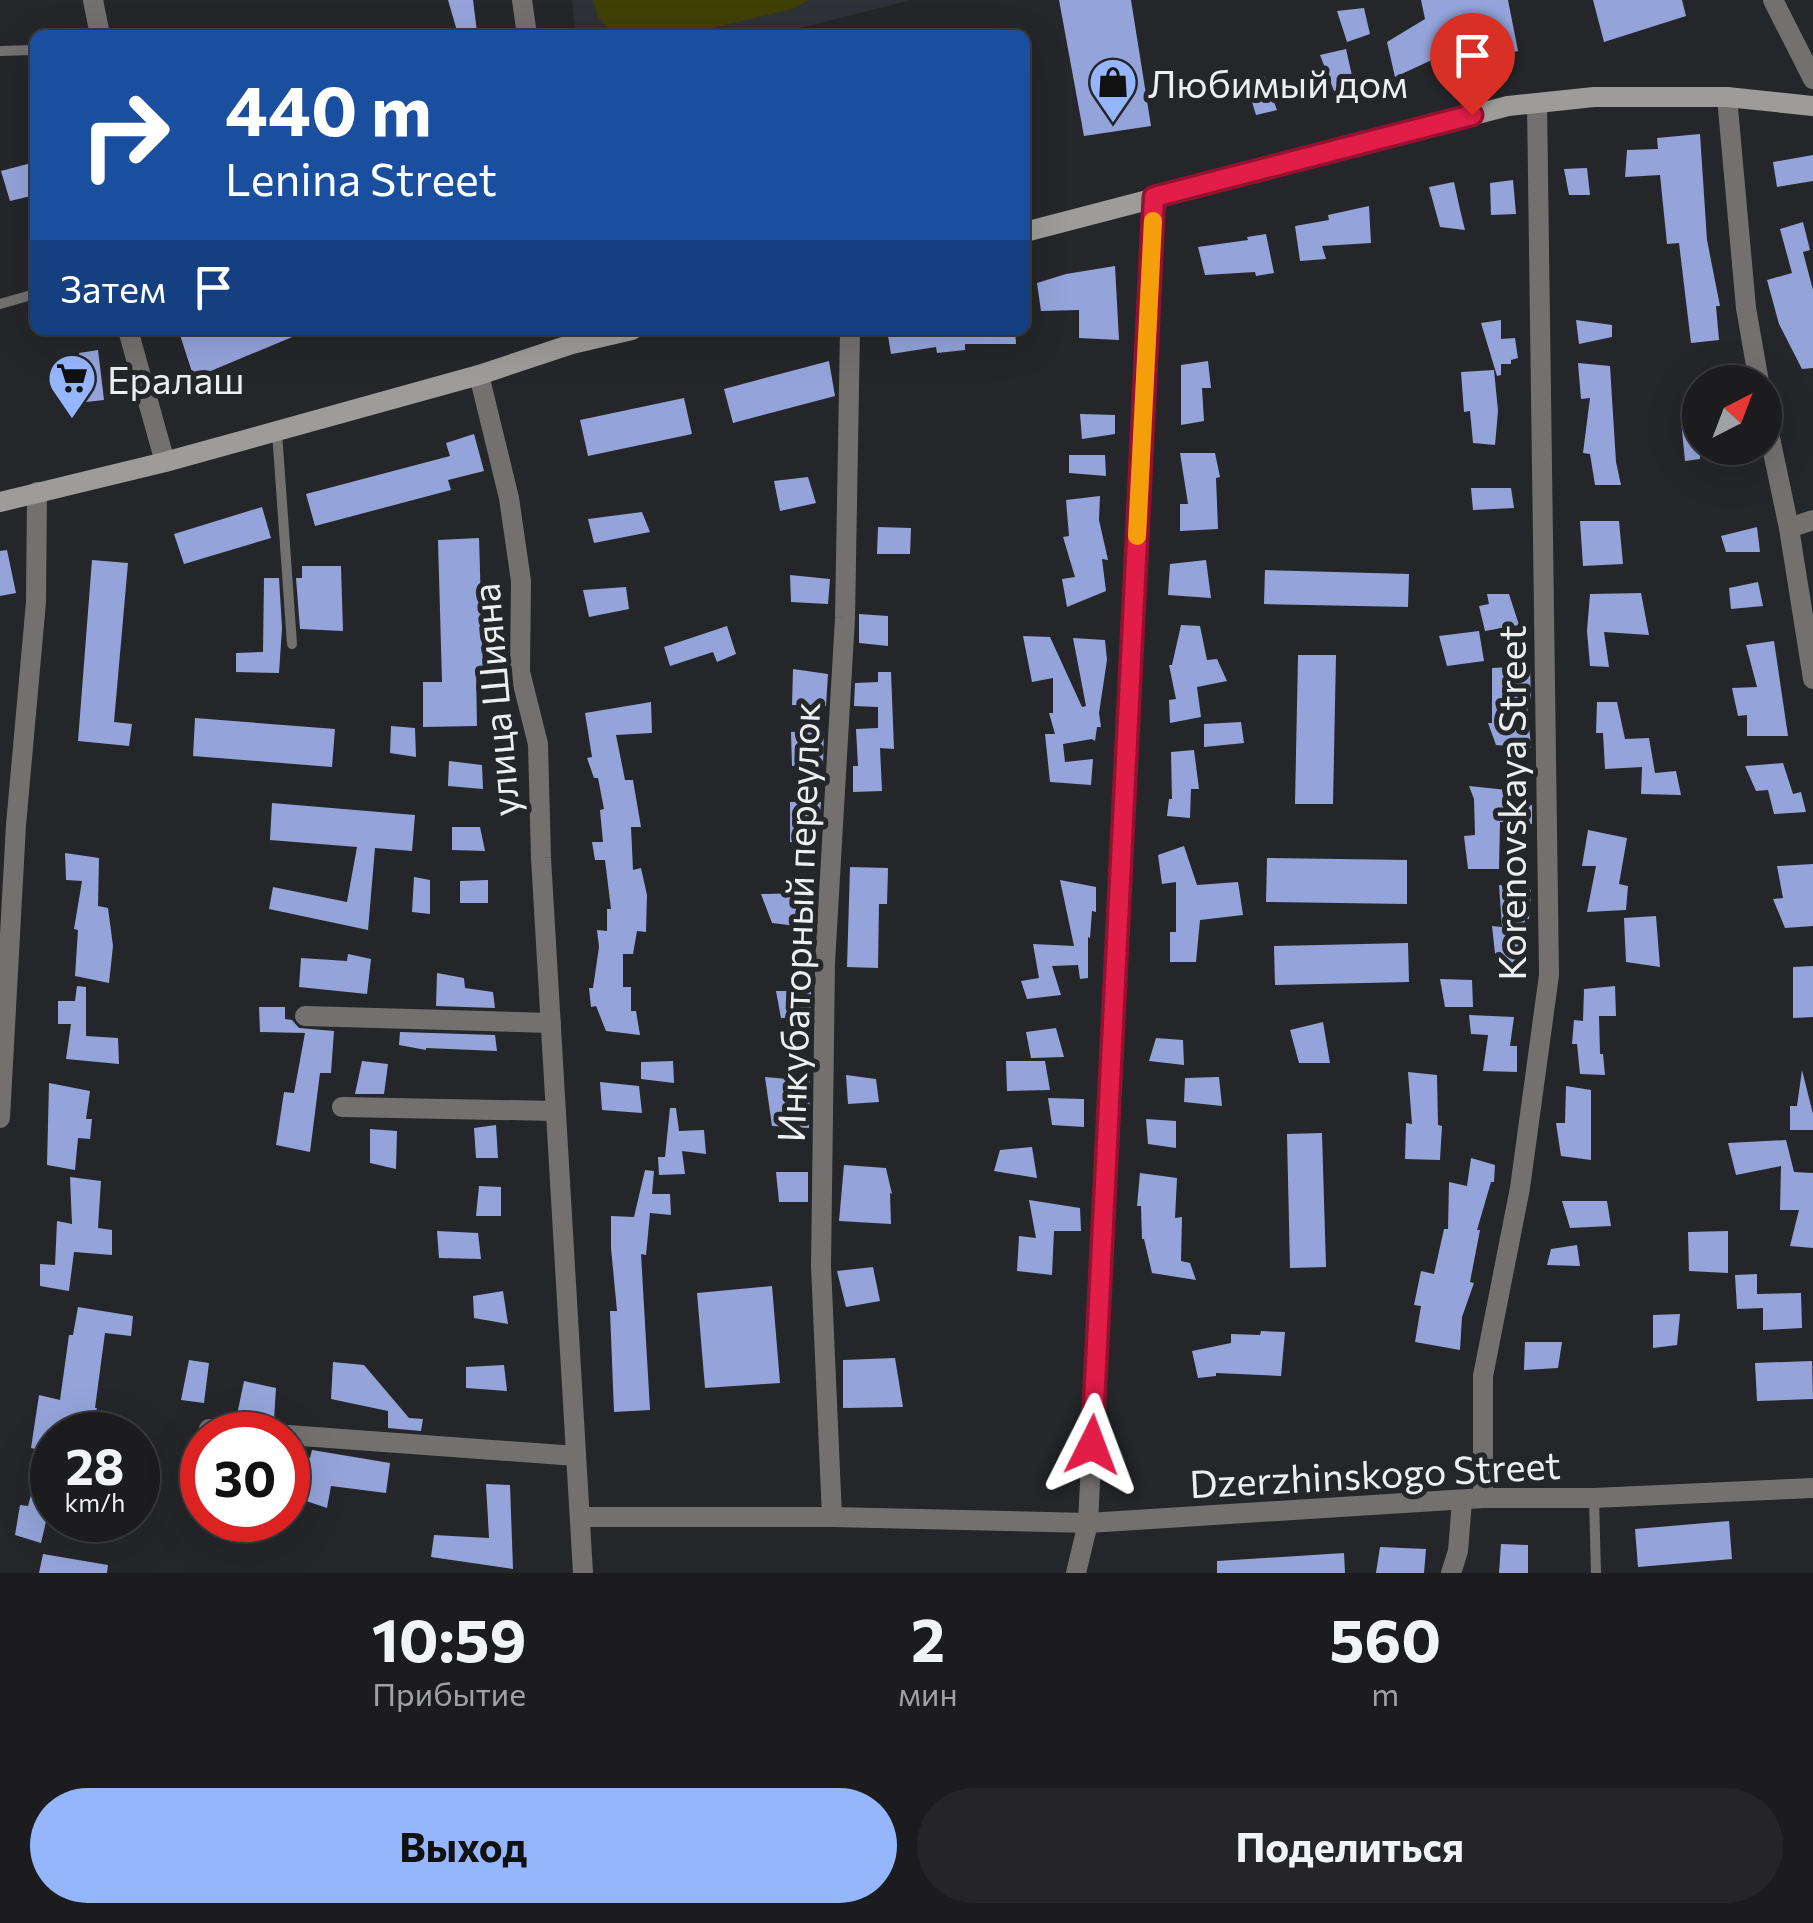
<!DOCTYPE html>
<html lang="ru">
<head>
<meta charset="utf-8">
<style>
  body { margin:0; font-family:Commissioner,sans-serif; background:#252528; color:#f1f3f6; height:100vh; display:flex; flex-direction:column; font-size:38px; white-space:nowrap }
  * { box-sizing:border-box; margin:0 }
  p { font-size:32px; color:#a0a1a4 }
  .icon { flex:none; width:55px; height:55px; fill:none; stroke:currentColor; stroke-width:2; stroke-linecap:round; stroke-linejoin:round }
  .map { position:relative; height:1573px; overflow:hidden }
  .side { display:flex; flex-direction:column; background:#1c1c1f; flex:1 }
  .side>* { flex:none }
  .hud { position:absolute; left:30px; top:30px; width:1000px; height:305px; border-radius:15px; box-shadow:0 10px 40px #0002,0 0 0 2px #3a3a3d; background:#1a4fa0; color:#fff; overflow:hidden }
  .needle { width:65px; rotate:42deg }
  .controls { position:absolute; left:1682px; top:365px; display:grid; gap:20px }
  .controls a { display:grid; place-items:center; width:100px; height:100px; border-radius:50%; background:#1c1c1f; box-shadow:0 10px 40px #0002,0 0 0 2px #3a3a3d; font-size:50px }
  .speed { position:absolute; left:30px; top:1412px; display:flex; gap:20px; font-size:50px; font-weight:700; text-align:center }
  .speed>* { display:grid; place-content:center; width:130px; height:130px; border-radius:50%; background:#1c1c1f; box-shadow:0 10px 40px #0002,0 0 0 2px #3a3a3d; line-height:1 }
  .speed small { font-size:25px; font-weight:400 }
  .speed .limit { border:15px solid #d22; background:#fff; color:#111 }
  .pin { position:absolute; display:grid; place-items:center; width:85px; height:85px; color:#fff; margin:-102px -42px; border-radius:50% 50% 50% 0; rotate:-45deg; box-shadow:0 0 10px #0007 }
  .pin .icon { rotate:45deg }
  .me { position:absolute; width:110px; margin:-55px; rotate:3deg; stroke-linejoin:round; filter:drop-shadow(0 0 8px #0008) }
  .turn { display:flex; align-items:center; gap:35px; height:210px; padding:0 30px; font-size:45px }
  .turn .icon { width:130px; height:130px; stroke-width:2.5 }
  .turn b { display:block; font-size:70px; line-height:85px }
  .then { display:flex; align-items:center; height:95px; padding:0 30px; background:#0003; gap:20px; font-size:38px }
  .eta { display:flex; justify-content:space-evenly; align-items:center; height:170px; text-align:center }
  .eta b { font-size:60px; font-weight:700; line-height:70px }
  .cta { display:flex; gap:20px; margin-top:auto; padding:20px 30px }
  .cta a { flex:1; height:115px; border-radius:60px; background:#95b6fd; color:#111; font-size:40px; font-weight:700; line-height:115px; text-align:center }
  .cta a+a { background:#252528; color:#f1f3f6 }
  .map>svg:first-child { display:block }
  .built { fill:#2f3139 }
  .green { fill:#3f4006 }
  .building { fill:#94a4da }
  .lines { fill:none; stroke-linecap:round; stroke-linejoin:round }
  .service { stroke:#737170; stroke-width:10 }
  .minor { stroke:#737170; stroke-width:20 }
  .secondary { stroke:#9e9c9a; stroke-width:20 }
  .route-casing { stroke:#92132f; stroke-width:25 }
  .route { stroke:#e11d48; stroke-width:18 }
  .slow { stroke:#f59e0b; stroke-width:18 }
  .labels { text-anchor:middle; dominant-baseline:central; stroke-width:10; stroke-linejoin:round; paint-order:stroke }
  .poi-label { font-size:38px; fill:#edeef0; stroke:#252629; text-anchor:start }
  .street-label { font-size:38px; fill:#edeef0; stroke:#252629 }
</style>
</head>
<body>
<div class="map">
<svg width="1813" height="1573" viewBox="0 0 1813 1573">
  <rect width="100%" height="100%" fill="#252629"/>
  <!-- built -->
  <polygon class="built" points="572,0 910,0 773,35 576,35"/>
  <!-- green -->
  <polygon class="green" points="593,0 809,0 792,9 684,35 614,35 598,17"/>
  <!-- building -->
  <g class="building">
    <polygon points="448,0 473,0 477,32 457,31"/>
    <polygon points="1059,0 1131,0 1151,126 1084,136"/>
    <polygon points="1421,0 1508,0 1518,51 1436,72 1434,59 1395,77 1387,42 1425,19"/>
    <polygon points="1593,0 1682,0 1686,16 1604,42"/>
    <polygon points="1364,8 1370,34 1347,42 1337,11"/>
    <polygon points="1346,49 1355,89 1336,96 1320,55"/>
    <polygon points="1264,76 1277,110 1256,115 1245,79"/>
    <polygon points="1700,134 1707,240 1720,306 1716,306 1719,340 1691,343 1679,243 1667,244 1660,175 1625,177 1627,150 1658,149 1657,138"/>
    <polygon points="1813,155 1813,181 1777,187 1773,162"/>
    <polygon points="35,162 35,195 10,201 1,171"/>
    <polygon points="1587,168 1590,195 1569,195 1564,169"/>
    <polygon points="1513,180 1516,214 1491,215 1490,183"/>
    <polygon points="1454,182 1461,214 1465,230 1440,227 1429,187"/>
    <polygon points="1369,206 1371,243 1322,246 1326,259 1300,261 1295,226 1329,220 1328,215"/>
    <polygon points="1803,222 1810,250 1803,252 1813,290 1813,368 1802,369 1779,324 1767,280 1792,273 1780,229"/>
    <polygon points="1266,234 1274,273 1256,276 1255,272 1205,275 1198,247 1248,240 1247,237"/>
    <polygon points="1115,266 1119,340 1079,338 1079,310 1041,311 1037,283 1066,274"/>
    <polygon points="1501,320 1501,339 1515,338 1518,358 1511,360 1511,364 1501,364 1501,375 1497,376 1481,323"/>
    <polygon points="1576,320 1612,325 1612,337 1579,344"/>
    <polygon points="195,330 309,330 194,378 179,332"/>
    <polygon points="887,330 1015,330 1016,344 965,344 965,350 937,353 936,347 891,354"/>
    <polygon points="98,350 104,400 86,402 79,353"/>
    <polygon points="829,361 835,396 733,423 724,389"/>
    <polygon points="1208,361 1211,388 1202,388 1204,421 1181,425 1181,365"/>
    <polygon points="1578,363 1610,366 1616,462 1621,485 1595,485 1590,454 1583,453 1590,398 1581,399"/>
    <polygon points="1494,370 1498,411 1495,445 1473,443 1470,411 1464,412 1461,372"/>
    <polygon points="684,398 692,434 588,456 580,420"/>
    <polygon points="1080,414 1115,415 1115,434 1082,439"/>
    <polygon points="1700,417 1700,459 1685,461 1681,420"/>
    <polygon points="474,434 484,471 448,480 451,490 315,526 306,494 450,456 446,443"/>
    <polygon points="1180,453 1215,453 1220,477 1216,478 1218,529 1180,531 1180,504 1188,504"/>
    <polygon points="1069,455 1105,455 1106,476 1069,473"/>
    <polygon points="808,477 816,503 780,511 774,481"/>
    <polygon points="1471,488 1511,488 1514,508 1473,510"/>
    <polygon points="1100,496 1099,520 1108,560 1102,559 1106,591 1067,607 1062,579 1075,577 1063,537 1069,536 1066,500"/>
    <polygon points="262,507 271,538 184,564 174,534"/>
    <polygon points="642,512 650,532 594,543 588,519"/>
    <polygon points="1580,521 1619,521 1623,564 1583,566"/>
    <polygon points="878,527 911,528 910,554 877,554"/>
    <polygon points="1757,527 1760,552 1726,552 1721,536"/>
    <polygon points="479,538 483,671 476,672 477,726 423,727 423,682 442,682 438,540"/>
    <polygon points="7,550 16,593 0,596 0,551"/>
    <polygon points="92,560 128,563 114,722 132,724 129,746 78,741"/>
    <polygon points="1206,560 1211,598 1168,595 1170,564"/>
    <polygon points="302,566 341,566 343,631 300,629 296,578 302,578"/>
    <polygon points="1265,570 1409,574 1408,607 1264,604"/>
    <polygon points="790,575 830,579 828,604 791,602"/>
    <polygon points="264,578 279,578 282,628 279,673 236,672 236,653 263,652"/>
    <polygon points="1758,582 1763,606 1731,609 1729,588"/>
    <polygon points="626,587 629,609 589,617 583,590"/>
    <polygon points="1641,593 1649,635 1604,632 1609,667 1590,666 1587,631 1590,594"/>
    <polygon points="1487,594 1509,594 1519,625 1485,631 1479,606 1489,604"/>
    <polygon points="859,614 888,616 888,646 859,643"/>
    <polygon points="1181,625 1200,626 1207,660 1217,659 1227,681 1197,687 1201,717 1170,723 1169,700 1176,699 1169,665 1172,665"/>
    <polygon points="727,626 736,654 717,662 713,652 670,666 664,647"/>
    <polygon points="1479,631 1484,661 1447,666 1439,636"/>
    <polygon points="1023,636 1050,637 1082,707 1086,706 1073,638 1105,640 1107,660 1099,713 1101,727 1097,727 1095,741 1092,739 1063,744 1065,762 1093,759 1091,785 1050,782 1045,734 1055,734 1049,713 1053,713 1053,678 1032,682"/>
    <polygon points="1774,641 1788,736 1747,736 1747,715 1738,716 1732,688 1757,687 1746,645"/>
    <polygon points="1298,655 1336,655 1333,804 1295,804"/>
    <polygon points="1530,666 1531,701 1527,702 1531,748 1496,745 1488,723 1492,723 1492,668"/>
    <polygon points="793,669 828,674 826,706 792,705"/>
    <polygon points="878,672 891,672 894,749 880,748 882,791 853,792 853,766 858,766 856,729 878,728 878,707 854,706 855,683 878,682"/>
    <polygon points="651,702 652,733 616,735 625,780 633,780 641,827 631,827 633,870 641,868 647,895 646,932 637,931 633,954 623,954 623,987 631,987 631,1011 636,1011 640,1035 606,1031 596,1006 591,1007 589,988 593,988 599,947 597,930 607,931 607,909 611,909 605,860 595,860 592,842 603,842 600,810 604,809 598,778 594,778 587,758 592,757 585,713"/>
    <polygon points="1597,702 1617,702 1625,739 1649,738 1655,773 1676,771 1681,795 1641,794 1642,767 1605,769 1603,733 1596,733"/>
    <polygon points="195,718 335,729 332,767 193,756"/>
    <polygon points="1241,722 1244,743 1204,747 1204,724"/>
    <polygon points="391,726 415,728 416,757 390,753"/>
    <polygon points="824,730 823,765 792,766 791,732"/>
    <polygon points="1194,750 1199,789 1191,789 1190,818 1167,816 1169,799 1172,799 1171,752"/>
    <polygon points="449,761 482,765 483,789 448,786"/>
    <polygon points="1783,763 1793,794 1801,792 1806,812 1774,814 1768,790 1756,791 1745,766"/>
    <polygon points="1469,786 1507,790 1504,805 1532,805 1532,824 1500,822 1499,869 1468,869 1464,836 1475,835 1474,799"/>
    <polygon points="790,802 821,802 818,845 790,842"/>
    <polygon points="272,803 415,815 412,851 375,848 368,930 269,909 273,887 347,902 357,847 270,840"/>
    <polygon points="452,827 480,827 485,851 452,850"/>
    <polygon points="1588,830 1627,838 1619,884 1628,886 1626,910 1587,912 1596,866 1582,866"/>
    <polygon points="1184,846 1197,885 1238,882 1243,915 1200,920 1196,962 1170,962 1170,932 1176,932 1176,882 1162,884 1158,855"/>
    <polygon points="65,853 99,858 98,906 108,908 113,946 109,983 75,976 78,930 74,929 82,881 66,880"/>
    <polygon points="1267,858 1407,860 1407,904 1266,902"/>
    <polygon points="1813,864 1813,926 1785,928 1773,899 1783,898 1777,866"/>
    <polygon points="850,867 888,868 887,904 879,904 878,968 847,967"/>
    <polygon points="414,877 430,880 430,914 412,912"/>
    <polygon points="488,880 488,903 460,903 460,881"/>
    <polygon points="1060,880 1096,887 1096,912 1092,911 1090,938 1088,937 1088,978 1080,979 1078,965 1052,966 1061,995 1027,999 1021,981 1039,978 1033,944 1074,946"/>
    <polygon points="1499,885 1531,890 1529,919 1525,918 1522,964 1496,962 1492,926 1502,927"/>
    <polygon points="814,893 813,928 772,923 761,894"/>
    <polygon points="1656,916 1660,967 1626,962 1624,918"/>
    <polygon points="1408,943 1409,982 1275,985 1274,946"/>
    <polygon points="348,954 371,959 367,994 299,987 301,958 347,961"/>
    <polygon points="1813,966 1813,1017 1793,1018 1793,967"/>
    <polygon points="437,973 464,978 465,988 493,992 495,1008 436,1006"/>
    <polygon points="1440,979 1472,980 1473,1007 1445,1007"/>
    <polygon points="77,986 86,987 86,1036 118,1038 119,1064 66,1059 71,1024 58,1024 58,1001 75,1001"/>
    <polygon points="1615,986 1616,1016 1599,1016 1600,1054 1603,1054 1605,1075 1580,1074 1577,1044 1572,1044 1574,1020 1583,1021 1584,989"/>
    <polygon points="776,991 811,991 811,1018 781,1018"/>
    <polygon points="259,1007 285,1007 285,1019 292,1020 299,1028 334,1031 331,1073 320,1073 310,1152 276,1145 284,1092 294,1093 305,1033 260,1032"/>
    <polygon points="1469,1015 1514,1017 1510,1046 1517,1046 1517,1072 1483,1071 1488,1035 1471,1034"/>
    <polygon points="1323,1022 1330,1063 1299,1063 1290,1030"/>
    <polygon points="1056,1028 1064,1057 1031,1058 1026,1032"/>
    <polygon points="400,1032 495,1035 497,1051 426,1048 426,1050 399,1045"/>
    <polygon points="1156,1038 1183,1040 1184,1065 1149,1061"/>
    <polygon points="362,1061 388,1064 384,1094 355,1094"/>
    <polygon points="673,1061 674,1083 641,1079 641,1062"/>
    <polygon points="1006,1061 1045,1061 1050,1090 1007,1091"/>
    <polygon points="1802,1070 1813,1114 1813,1130 1790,1130 1790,1106 1797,1106"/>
    <polygon points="1408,1072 1437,1075 1438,1125 1442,1126 1440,1160 1405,1159 1406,1123 1412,1124"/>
    <polygon points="846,1075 876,1079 879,1102 848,1104"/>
    <polygon points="765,1077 810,1081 809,1128 772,1126"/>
    <polygon points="1219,1077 1222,1106 1184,1102 1185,1078"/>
    <polygon points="600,1082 639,1086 642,1113 602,1110"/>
    <polygon points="49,1083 90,1091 86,1119 92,1119 90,1139 78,1138 75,1170 47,1165"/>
    <polygon points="1566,1086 1591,1090 1591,1160 1561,1156 1556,1123 1565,1123"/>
    <polygon points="1048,1098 1084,1099 1084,1127 1052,1125"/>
    <polygon points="670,1108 676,1108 679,1131 704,1130 706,1154 682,1151 685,1174 659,1175 658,1157 665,1157"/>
    <polygon points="1146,1119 1176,1121 1176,1148 1148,1144"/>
    <polygon points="496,1125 498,1158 476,1158 474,1128"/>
    <polygon points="370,1129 397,1131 396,1169 370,1163"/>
    <polygon points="1322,1133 1326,1267 1290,1268 1287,1134"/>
    <polygon points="1786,1140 1794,1172 1813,1173 1813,1248 1790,1246 1799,1210 1780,1210 1781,1166 1736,1175 1728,1143"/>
    <polygon points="1032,1147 1037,1178 994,1171 1000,1150"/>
    <polygon points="1471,1158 1495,1165 1494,1182 1491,1182 1477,1230 1480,1230 1470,1282 1474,1283 1462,1317 1460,1350 1415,1342 1421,1306 1414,1305 1421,1271 1434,1274 1444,1229 1448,1229 1449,1182 1467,1186"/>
    <polygon points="844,1165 886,1168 892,1194 890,1193 891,1224 839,1221"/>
    <polygon points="645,1170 654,1171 652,1194 670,1194 671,1215 650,1213 646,1255 641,1254 650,1410 614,1412 610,1311 617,1311 611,1248 611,1216 634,1217"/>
    <polygon points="776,1172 808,1172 808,1202 779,1202"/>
    <polygon points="1140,1173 1177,1178 1175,1218 1182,1217 1181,1261 1190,1263 1196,1280 1152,1273 1144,1239 1142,1239 1141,1206 1137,1206"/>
    <polygon points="70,1177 101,1181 98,1228 112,1230 112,1255 74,1252 69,1291 40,1286 40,1264 55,1265 57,1221 72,1224"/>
    <polygon points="479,1186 501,1187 501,1216 476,1216"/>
    <polygon points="1029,1200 1080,1208 1081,1231 1054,1231 1052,1275 1017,1271 1019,1236 1036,1238"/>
    <polygon points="1562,1201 1607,1201 1611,1226 1570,1228"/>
    <polygon points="437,1231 478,1233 481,1259 439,1258"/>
    <polygon points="1728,1231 1728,1273 1689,1271 1688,1232"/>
    <polygon points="1577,1245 1580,1266 1547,1265 1551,1249"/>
    <polygon points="873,1267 880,1301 846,1307 837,1271"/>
    <polygon points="1757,1274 1757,1294 1801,1293 1802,1328 1763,1330 1763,1308 1737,1309 1735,1275"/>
    <polygon points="772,1286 780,1383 705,1388 697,1293"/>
    <polygon points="503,1291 508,1324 474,1318 473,1296"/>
    <polygon points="78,1307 133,1316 131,1336 105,1333 95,1408 97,1408 89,1435 52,1435 52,1496 41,1543 15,1535 20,1505 28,1506 43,1451 31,1448 39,1395 60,1400 69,1335 73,1335"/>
    <polygon points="1680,1314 1677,1345 1653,1348 1653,1315"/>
    <polygon points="1261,1331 1285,1332 1281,1376 1216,1373 1216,1376 1198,1378 1192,1351 1231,1343 1231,1334 1260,1335"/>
    <polygon points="1525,1342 1562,1342 1558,1368 1524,1370"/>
    <polygon points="895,1358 903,1407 843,1408 843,1360"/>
    <polygon points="189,1360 209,1363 204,1403 181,1400"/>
    <polygon points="1812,1361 1813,1399 1757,1401 1755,1363"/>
    <polygon points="333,1362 364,1365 409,1418 423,1419 421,1431 388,1428 388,1411 331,1399"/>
    <polygon points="504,1365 507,1391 466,1388 466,1367"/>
    <polygon points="244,1381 276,1388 274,1420 237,1415"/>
    <polygon points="312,1450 390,1463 386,1493 331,1486 327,1508 288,1495 288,1455 310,1458"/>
    <polygon points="486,1484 510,1485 513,1569 431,1557 434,1535 489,1538"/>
    <polygon points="1729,1521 1732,1559 1638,1567 1635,1529"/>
    <polygon points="1501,1544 1528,1545 1528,1573 1499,1573"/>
    <polygon points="1380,1547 1426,1549 1424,1573 1376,1573"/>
    <polygon points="1344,1553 1345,1573 1217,1573 1217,1561"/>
    <polygon points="43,1554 108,1565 107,1573 39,1573"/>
  </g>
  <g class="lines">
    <!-- service -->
    <g class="service">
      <polyline points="0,51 35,50"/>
      <polyline points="0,304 35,294"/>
      <polyline points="277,432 292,644"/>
      <polyline points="1594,1498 1596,1573"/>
    </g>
    <!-- minor -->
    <g class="minor">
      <polyline points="93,0 100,35"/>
      <polyline points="522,0 527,35"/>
      <polyline points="1773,0 1813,79"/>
      <polyline points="1727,97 1746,308 1759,382"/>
      <polyline points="128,330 165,462"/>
      <polyline points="479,375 509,498 521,581 520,672 538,744 541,858 583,1573"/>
      <polyline points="1765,414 1789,528 1813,679"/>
      <polyline points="1789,528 1813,520"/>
      <polyline points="305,1016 551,1023"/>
      <polyline points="342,1107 556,1111"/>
      <polyline points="0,1118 16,825 36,602 37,492"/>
      <polyline points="209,1429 287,1435"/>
      <polyline points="288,1435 576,1456"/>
      <polyline points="1483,1498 1483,1376 1520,1188 1549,975 1537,103"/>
      <polyline points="580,1517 832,1517 1088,1523 1483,1498 1594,1498 1813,1488"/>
      <polyline points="832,1517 821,1266 825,963 845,618 850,330"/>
      <polyline points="1076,1573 1088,1523 1154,197"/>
      <polyline points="1451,1573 1458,1551 1462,1501"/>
    </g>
    <!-- secondary -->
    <g class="secondary">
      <polyline points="1025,232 1508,106 1594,97 1727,97 1813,106"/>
      <polyline points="0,502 165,462 479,375 572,344 632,330"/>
    </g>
  </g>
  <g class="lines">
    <!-- route casing -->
    <g class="route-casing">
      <polyline id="route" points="1092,1445 1154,197 1472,115"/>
    </g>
    <!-- route -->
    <use href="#route" class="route"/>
    <!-- slow -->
    <polyline class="slow" points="1137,536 1153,221"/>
  </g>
  <!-- icons -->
  <defs>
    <g id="shop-pin" transform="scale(2.5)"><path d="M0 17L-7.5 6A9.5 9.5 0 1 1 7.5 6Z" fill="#95b6fd" stroke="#252629"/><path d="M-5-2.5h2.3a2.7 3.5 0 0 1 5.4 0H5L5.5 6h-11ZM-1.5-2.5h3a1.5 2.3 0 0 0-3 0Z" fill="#111"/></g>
    <g id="supermarket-pin" transform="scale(2.5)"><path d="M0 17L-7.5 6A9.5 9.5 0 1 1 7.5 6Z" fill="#95b6fd" stroke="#252629"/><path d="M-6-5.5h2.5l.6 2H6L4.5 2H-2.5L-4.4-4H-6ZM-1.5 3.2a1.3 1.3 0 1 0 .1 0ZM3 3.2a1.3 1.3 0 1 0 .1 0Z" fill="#111"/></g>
  </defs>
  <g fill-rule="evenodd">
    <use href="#shop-pin" x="1113" y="82"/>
    <use href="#supermarket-pin" x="72" y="378"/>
  </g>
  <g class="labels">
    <!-- poi labels -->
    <g class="poi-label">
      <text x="1148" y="82">Любимый дом</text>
      <text x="107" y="378">Ералаш</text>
    </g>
    <!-- street labels -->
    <g class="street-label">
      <text transform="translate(494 700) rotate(-95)">улица Шияна</text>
      <text transform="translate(1510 803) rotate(-90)">Korenovskaya Street</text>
      <text transform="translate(797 922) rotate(-88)">Инкубаторный переулок</text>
      <text transform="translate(1375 1473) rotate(-3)">Dzerzhinskogo Street</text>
    </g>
  </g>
</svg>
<div class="controls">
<a><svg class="needle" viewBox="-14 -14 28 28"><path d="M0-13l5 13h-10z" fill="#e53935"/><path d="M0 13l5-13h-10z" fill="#a0a1a4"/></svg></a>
</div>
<div class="speed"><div>28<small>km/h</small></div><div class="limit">30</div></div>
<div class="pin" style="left:1472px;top:115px;background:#d93025"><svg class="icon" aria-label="arrive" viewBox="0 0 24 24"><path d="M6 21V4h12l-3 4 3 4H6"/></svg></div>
<svg class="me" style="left:1092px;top:1445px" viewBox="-20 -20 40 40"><path d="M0-17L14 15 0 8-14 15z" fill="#e11d48" stroke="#fff" stroke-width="4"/></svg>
<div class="hud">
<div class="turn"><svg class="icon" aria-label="right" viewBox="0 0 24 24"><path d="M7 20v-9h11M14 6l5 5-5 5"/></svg><div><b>440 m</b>Lenina Street</div></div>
<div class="then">Затем<svg class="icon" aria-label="arrive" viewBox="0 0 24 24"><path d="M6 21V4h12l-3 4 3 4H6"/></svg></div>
</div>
</div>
<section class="side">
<div class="eta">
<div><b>10:59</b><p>Прибытие</p></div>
<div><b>2</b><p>мин</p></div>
<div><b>560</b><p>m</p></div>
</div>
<div class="cta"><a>Выход</a><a>Поделиться</a></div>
</section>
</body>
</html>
